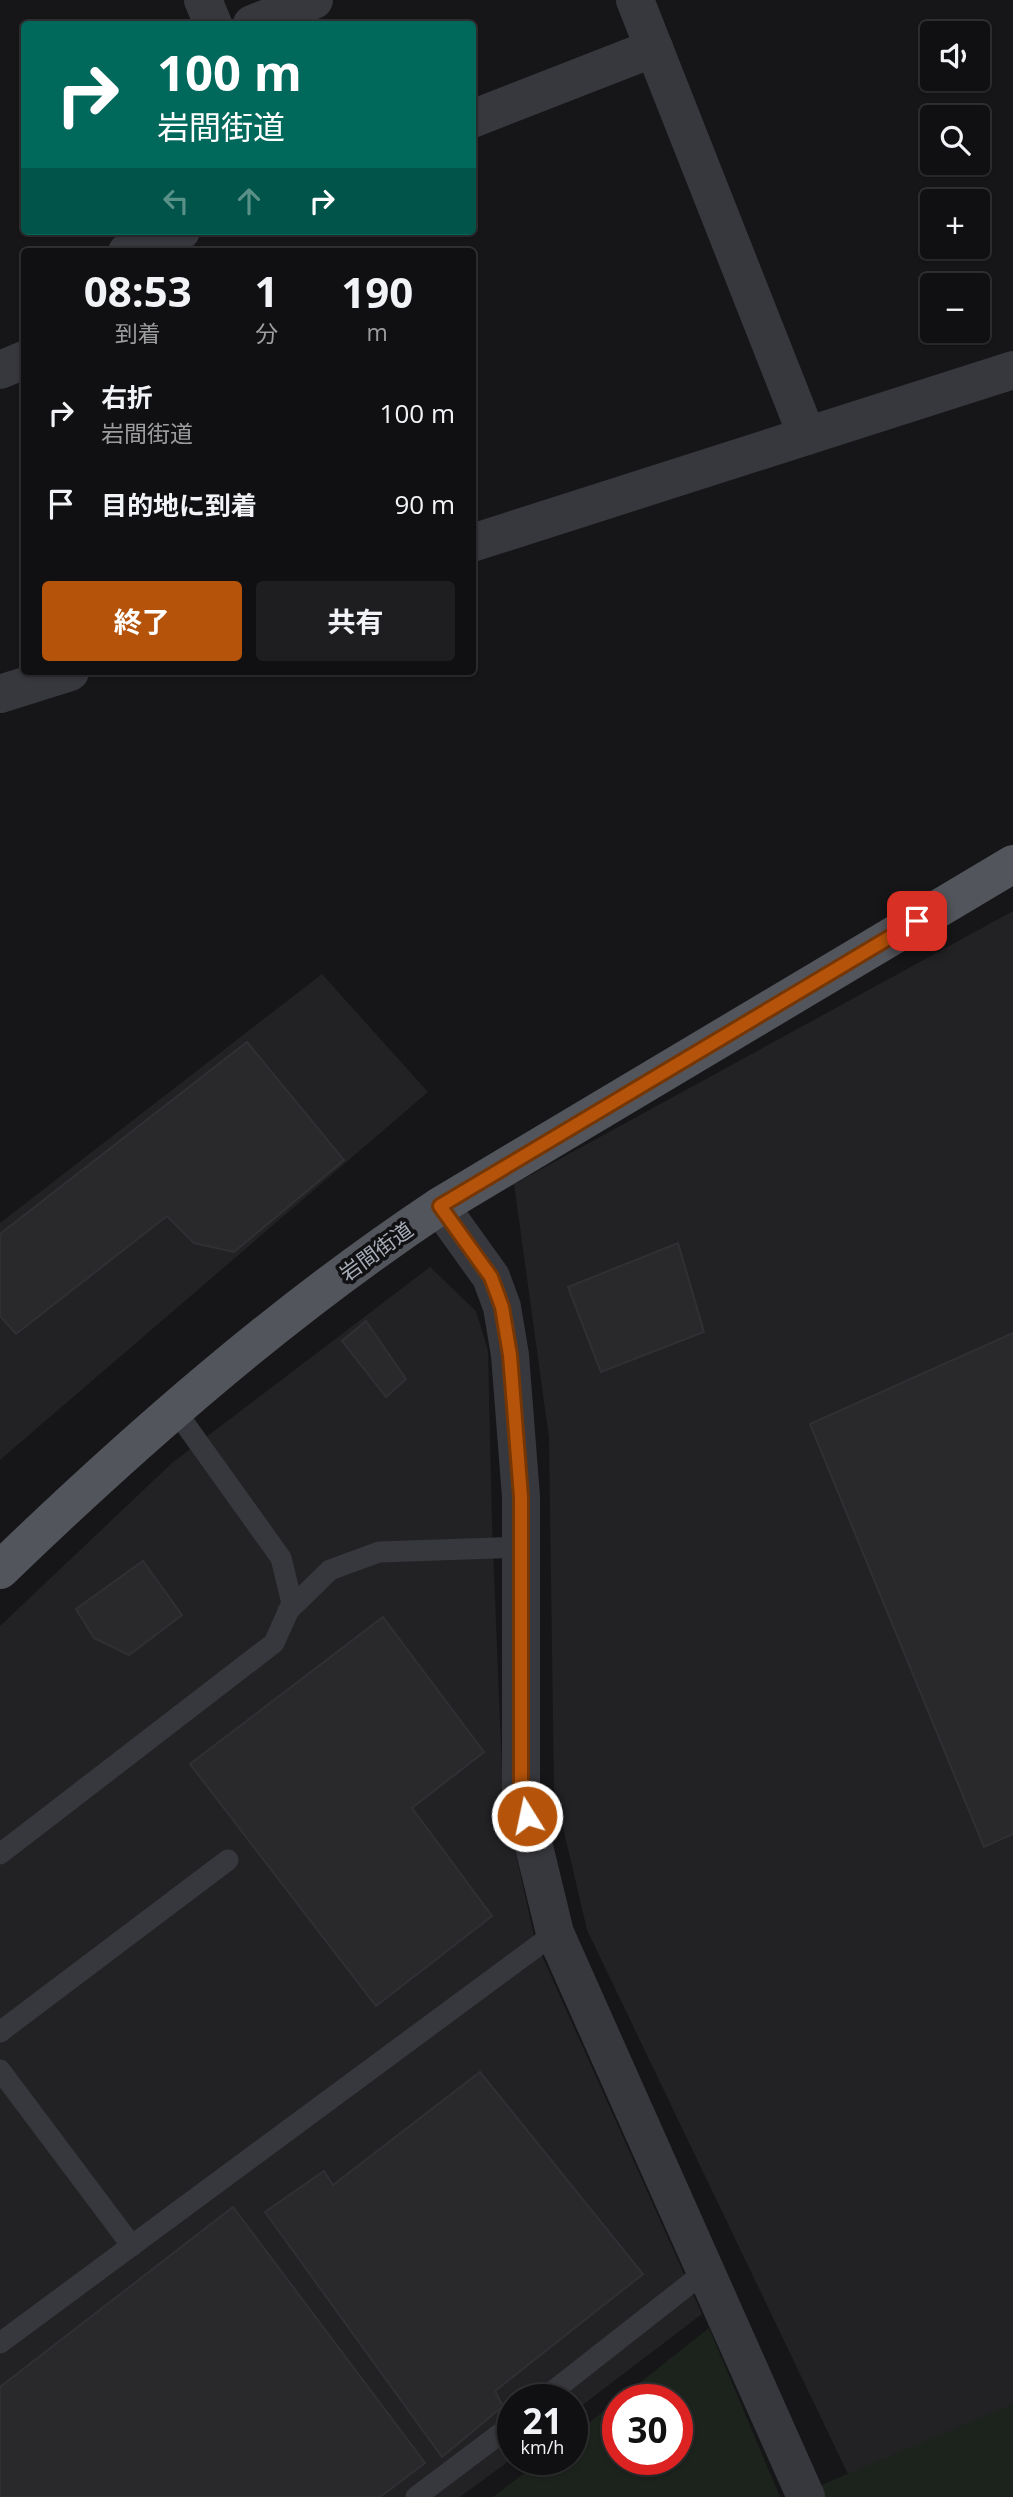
<!DOCTYPE html>
<html lang="ja">
<head>
<meta charset="utf-8">
<style>
  body { margin:0; font-family:"Open Sans","Noto Sans JP",sans-serif; background:#1e1e20; color:#f1f3f6; height:100vh; display:flex; flex-direction:column; font-size:26px; white-space:nowrap }
  * { box-sizing:border-box; margin:0 }
  p { font-size:23px; color:#9c9d9f }
  .icon { flex:none; width:38px; height:38px; fill:none; stroke:currentColor; stroke-width:2; stroke-linecap:round; stroke-linejoin:round }
  .map { position:relative; flex:1; overflow:hidden }
  .details { position:absolute; left:21px; top:248px; width:455px; height:427px; display:flex; flex-direction:column; background:#101012; border-radius:7px; box-shadow:0 2px 5px #0004,0 0 0 2px #303032 }
  .details>* { flex:none }
  .top-card { position:absolute; left:21px; top:21px; width:455px; height:214px; border-radius:7px; box-shadow:0 2px 5px #0004,0 0 0 2px #303032; background:#00695c; color:#fff; overflow:hidden }
  .tools { position:absolute; left:920px; top:21px; display:grid; gap:14px }
  .tools a { display:grid; place-items:center; width:70px; height:70px; border-radius:7px; background:#101012; box-shadow:0 2px 5px #0004,0 0 0 2px #303032; font-size:35px }
  .speed { position:absolute; left:497px; top:2384px; display:flex; gap:14px; font-size:35px; font-weight:700; text-align:center }
  .speed>* { display:grid; place-content:center; width:91px; height:91px; border-radius:50%; background:#101012; box-shadow:0 2px 5px #0004,0 0 0 2px #303032; line-height:1 }
  .speed small { font-size:18px; font-weight:400 }
  .speed .limit { border:10px solid #d22; background:#fff; color:#111 }
  .pin { position:absolute; display:grid; place-items:center; width:60px; height:60px; color:#fff; margin:-30px; border-radius:14px; box-shadow:0 4px 10px #0006 }
  .me { position:absolute; width:77px; margin:-38px; rotate:350deg; stroke-linejoin:round; filter:drop-shadow(0 0 5px #0008) }
  .turn { display:flex; align-items:center; gap:24px; height:147px; padding:0 21px; font-size:32px }
  .turn .icon { width:91px; height:91px; stroke-width:2.5 }
  .turn b { display:block; font-size:49px; line-height:60px }
  .lanes { display:flex; align-items:center; height:66px; padding:0 21px; background:#0003; justify-content:center; gap:35px; direction:ltr }
  .lanes .off { opacity:.35 }
  .eta { display:flex; justify-content:space-evenly; align-items:center; height:119px; text-align:center }
  .eta b { font-size:42px; font-weight:700; line-height:49px }
  .cta { display:flex; gap:14px; margin-top:auto; padding:14px 21px }
  .cta a { flex:1; height:80px; border-radius:7px; background:#b45309; color:#fff; font-size:28px; font-weight:700; line-height:80px; text-align:center }
  .cta a+a { background:#1e1e20; color:#f1f3f6 }
  ul { padding:0; list-style:none }
  li { display:flex; align-items:center; gap:21px; height:91px; padding:0 21px }
  li div { flex:1 }
  li b { display:block; font-size:26px }
  li em { font-style:normal }
  .map>svg:first-child { display:block }
  .built { fill:#222225 }
  .green { fill:#1c231d }
  .building { fill:#29292c; stroke:#303034; stroke-width:2 }
  .lines { fill:none; stroke-linecap:round; stroke-linejoin:round }
  .service { stroke:#37383d; stroke-width:21 }
  .minor { stroke:#37383d; stroke-width:38 }
  .tertiary { stroke:#37383d; stroke-width:38 }
  .primary { stroke:#53555c; stroke-width:38 }
  .route-casing { stroke:#753606; stroke-width:18 }
  .route { stroke:#b45309; stroke-width:12 }
  .labels { text-anchor:middle; dominant-baseline:central; stroke-width:7; stroke-linejoin:round; paint-order:stroke }
  .street-label { font-size:21px; fill:#a8adb8; stroke:#111113 }
</style>
</head>
<body>
<div class="map">
<svg width="1013" height="2497" viewBox="0 0 1013 2497">
  <rect width="100%" height="100%" fill="#161618"/>
  <!-- built -->
  <g class="built">
    <polygon points="1013,911 1013,2471 859,2497 587,1930 554,1789 549,1438 514,1184"/>
    <polygon points="322,974 428,1092 0,1460 0,1223"/>
    <polygon points="430,1267 476,1311 488,1351 492,1524 503,1796 535,1940 702,2314 572,2413 572,2399 513,2399 513,2458 460,2497 0,2497 0,1626 172,1463"/>
  </g>
  <!-- green -->
  <g class="green">
    <polygon points="709,2328 780,2497 493,2497 543,2459 572,2459 572,2436 618,2400 618,2459 677,2459 677,2399 619,2399"/>
    <polygon points="1013,2404 1013,2497 793,2497"/>
  </g>
  <!-- building -->
  <g class="building">
    <polygon points="247,1042 344,1160 234,1252 194,1243 167,1216 16,1334 0,1316 0,1234"/>
    <polygon points="678,1243 704,1332 601,1372 568,1287"/>
    <polygon points="366,1321 406,1379 386,1397 342,1341"/>
    <polygon points="1013,1333 1013,1834 984,1847 810,1424"/>
    <polygon points="143,1561 182,1615 129,1655 94,1638 76,1609"/>
    <polygon points="383,1617 484,1752 412,1808 492,1916 376,2006 190,1764"/>
    <polygon points="480,2072 643,2274 495,2391 503,2406 442,2457 265,2212 324,2171 333,2185"/>
    <polygon points="233,2207 425,2463 380,2497 0,2497 0,2387"/>
  </g>
  <g class="lines">
    <!-- service -->
    <g class="service">
      <polyline points="288,1611 330,1570 379,1552 521,1547"/>
      <polyline points="0,1854 274,1643 292,1603 281,1558 175,1410"/>
      <polyline points="0,2032 228,1860"/>
      <polyline points="0,2070 132,2246"/>
      <polyline points="0,2343 555,1933"/>
      <polyline points="543,2399 706,2271"/>
      <polyline points="416,2497 513,2424"/>
    </g>
    <!-- minor -->
    <g class="minor">
      <polyline points="203,0 213,24"/>
      <polyline points="635,0 807,436"/>
      <polyline points="252,24 314,0"/>
      <polyline points="472,119 654,48"/>
      <polyline points="127,252 181,231"/>
      <polyline points="0,370 24,360"/>
      <polyline points="440,1206 491,1277 502,1307 510,1355 521,1497 521,1793 555,1933 806,2497"/>
    </g>
    <!-- tertiary -->
    <g class="tertiary">
      <polyline points="472,543 1013,370"/>
      <polyline points="0,694 70,672"/>
    </g>
    <!-- primary -->
    <path class="primary" d="M 0,1570 C 137,1438 282,1311 440,1206 L 1013,864"/>
  </g>
  <g class="lines">
    <!-- route casing -->
    <g class="route-casing">
      <polyline id="route" points="527,1816 521,1793 521,1497 510,1355 502,1307 491,1277 440,1206 917,921"/>
    </g>
    <!-- route -->
    <use href="#route" class="route"/>
  </g>
  <g class="labels">
    <!-- street labels -->
    <g class="street-label">
      <text transform="translate(376 1251) rotate(-36)">岩間街道</text>
    </g>
  </g>
</svg>
<div class="tools">
<a><svg class="icon" aria-label="sound" viewBox="0 0 24 24"><path d="M4 9h4l5-4v14l-5-4H4zM17 9q2 3 0 6"/></svg></a>
<a><svg class="icon" aria-label="search" viewBox="0 0 24 24"><circle cx="10" cy="10" r="6"/><path d="M15 15l6 6"/></svg></a>
<a>+</a>
<a>−</a>
</div>
<div class="speed"><div>21<small>km/h</small></div><div class="limit">30</div></div>
<div class="pin" style="left:917px;top:921px;background:#d93025"><svg class="icon" aria-label="arrive" viewBox="0 0 24 24"><path d="M6 21V4h12l-3 4 3 4H6"/></svg></div>
<svg class="me" style="left:527px;top:1816px" viewBox="-20 -20 40 40"><circle r="17" fill="#b45309" stroke="#fff" stroke-width="3"/><path d="M0-11L8 9 0 5-8 9z" fill="#fff"/></svg>
<div class="top-card">
<div class="turn"><svg class="icon" aria-label="right" viewBox="0 0 24 24"><path d="M7 20v-9h11M14 6l5 5-5 5"/></svg><div><b>100 m</b>岩間街道</div></div>
<div class="lanes"><svg class="icon off" aria-label="left" viewBox="0 0 24 24"><path d="M17 20v-9H6M10 6l-5 5 5 5"/></svg><svg class="icon off" aria-label="ahead" viewBox="0 0 24 24"><path d="M12 20V5M6 11l6-6 6 6"/></svg><svg class="icon" aria-label="right" viewBox="0 0 24 24"><path d="M7 20v-9h11M14 6l5 5-5 5"/></svg></div>
</div>
<section class="details">
<div class="eta">
<div><b>08:53</b><p>到着</p></div>
<div><b>1</b><p>分</p></div>
<div><b>190</b><p>m</p></div>
</div>
<ul>
<li><svg class="icon" aria-label="right" viewBox="0 0 24 24"><path d="M7 20v-9h11M14 6l5 5-5 5"/></svg><div><b>右折</b><p>岩間街道</p></div><em>100 m</em></li>
<li><svg class="icon" aria-label="arrive" viewBox="0 0 24 24"><path d="M6 21V4h12l-3 4 3 4H6"/></svg><div><b>目的地に到着</b></div><em>90 m</em></li>
</ul>
<div class="cta"><a>終了</a><a>共有</a></div>
</section>
</div>
</body>
</html>
